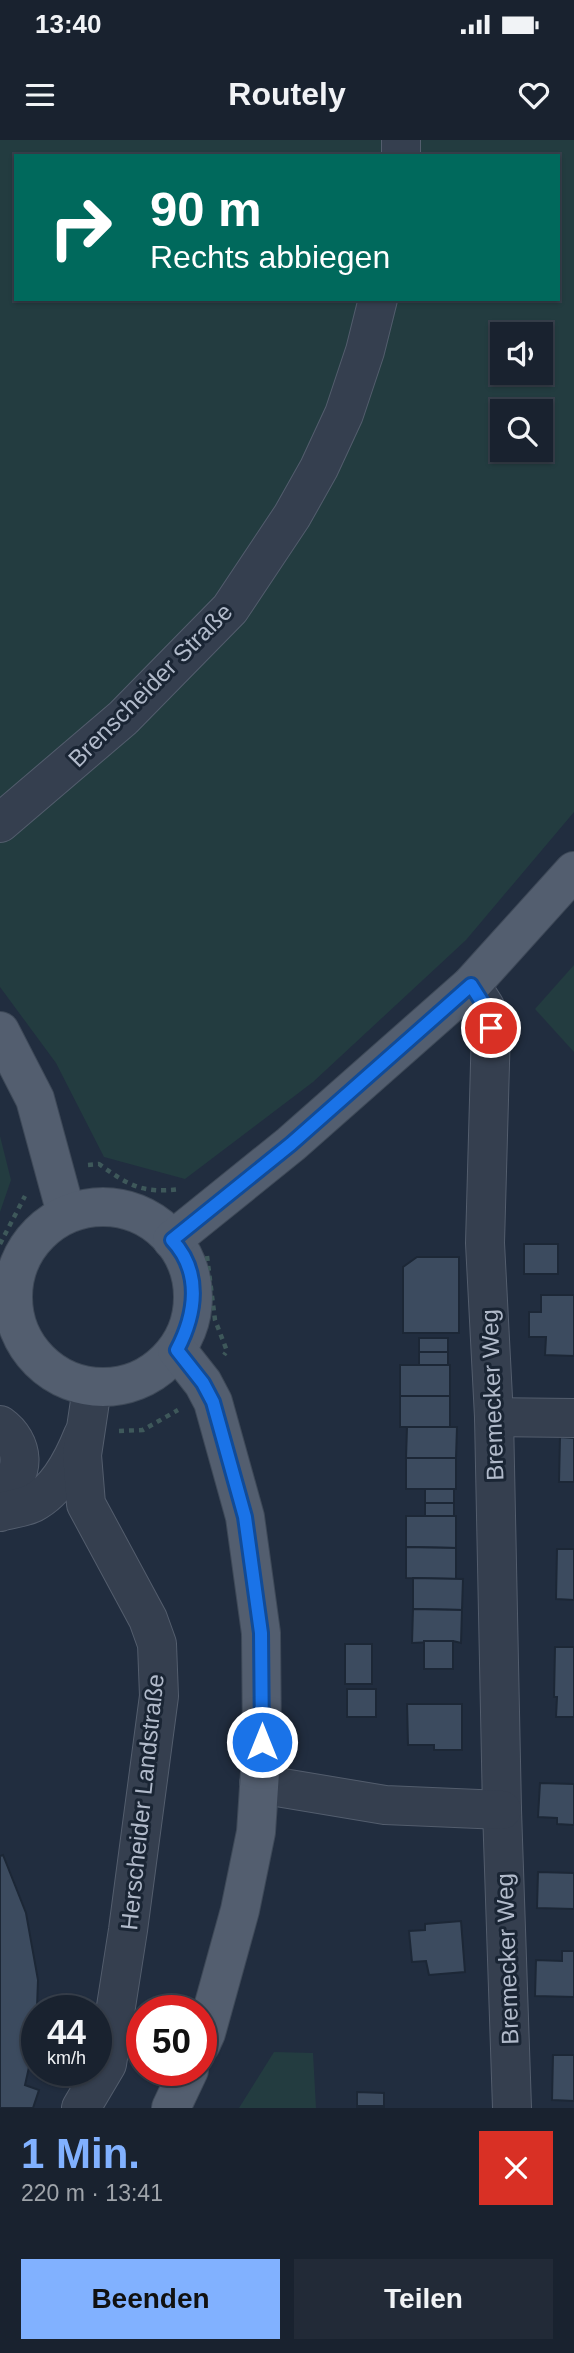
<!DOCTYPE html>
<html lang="de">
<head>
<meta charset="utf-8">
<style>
  body { margin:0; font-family:Arial,sans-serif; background:#222a37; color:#f1f3f6; height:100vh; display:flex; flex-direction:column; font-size:26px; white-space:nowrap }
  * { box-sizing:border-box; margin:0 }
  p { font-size:23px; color:#9fa4aa }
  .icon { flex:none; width:38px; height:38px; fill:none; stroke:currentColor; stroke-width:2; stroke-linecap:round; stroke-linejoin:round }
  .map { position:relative; height:1968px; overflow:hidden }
  .side { display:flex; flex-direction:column; background:#19222f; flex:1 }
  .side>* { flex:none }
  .guide { position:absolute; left:14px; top:14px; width:546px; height:147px; border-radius:0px; box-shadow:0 2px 5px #0004,0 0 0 2px #373f4b; background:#00695c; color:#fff; overflow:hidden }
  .fabs { position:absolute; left:490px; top:182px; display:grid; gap:14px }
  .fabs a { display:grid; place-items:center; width:63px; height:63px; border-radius:0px; background:#19222f; box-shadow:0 2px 5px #0004,0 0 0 2px #373f4b; font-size:35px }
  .speed { position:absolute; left:21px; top:1855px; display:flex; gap:14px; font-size:35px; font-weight:700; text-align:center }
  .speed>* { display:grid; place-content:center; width:91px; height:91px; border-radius:50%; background:#19222f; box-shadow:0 2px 5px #0004,0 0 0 2px #373f4b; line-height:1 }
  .speed small { font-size:18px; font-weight:400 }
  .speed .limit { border:10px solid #d22; background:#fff; color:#111 }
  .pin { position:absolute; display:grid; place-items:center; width:60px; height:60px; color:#fff; margin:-30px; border:4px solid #fff; border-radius:50%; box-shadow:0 2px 7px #0007 }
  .me { position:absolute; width:77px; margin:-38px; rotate:0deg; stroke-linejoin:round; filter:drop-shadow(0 0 5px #0008) }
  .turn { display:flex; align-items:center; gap:24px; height:147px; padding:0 21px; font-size:32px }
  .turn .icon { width:91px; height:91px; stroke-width:2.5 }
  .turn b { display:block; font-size:49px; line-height:60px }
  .round { display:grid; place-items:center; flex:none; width:74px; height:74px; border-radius:0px; background:#222a37 }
  .headline { display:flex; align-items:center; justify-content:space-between; height:119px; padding:0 21px }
  h1 { font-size:42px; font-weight:600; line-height:52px; color:#81b1ff }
  .action { display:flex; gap:14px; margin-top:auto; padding:14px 21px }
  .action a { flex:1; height:80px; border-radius:0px; background:#81b1ff; color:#111; font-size:28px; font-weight:600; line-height:80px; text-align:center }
  .action a+a { background:#222a37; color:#f1f3f6 }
  .status { display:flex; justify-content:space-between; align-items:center; height:49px; padding:0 35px; background:#19222f; direction:ltr }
  .status svg { height:19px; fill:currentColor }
  header { display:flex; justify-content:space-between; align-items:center; height:91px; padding:0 21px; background:#19222f; font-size:32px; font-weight:600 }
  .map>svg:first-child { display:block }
  .green { fill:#233c40; fill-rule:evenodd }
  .building { fill:#3c4b5f; stroke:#1c2736; stroke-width:2 }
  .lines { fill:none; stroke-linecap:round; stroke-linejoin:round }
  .minor-casing { stroke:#535d6d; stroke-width:40 }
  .major-casing { stroke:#3e4958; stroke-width:40 }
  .path { stroke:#3e585a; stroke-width:4.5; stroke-dasharray:5 5; stroke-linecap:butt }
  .minor { stroke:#353f4f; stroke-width:38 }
  .major { stroke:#535e6f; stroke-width:38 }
  .route-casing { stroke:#114b97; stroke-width:18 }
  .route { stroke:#1a73e8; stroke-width:12 }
  .labels { text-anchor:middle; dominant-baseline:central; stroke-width:6; stroke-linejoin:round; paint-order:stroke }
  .street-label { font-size:24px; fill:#b1baca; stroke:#1a2534 }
</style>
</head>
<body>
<div class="status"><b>13:40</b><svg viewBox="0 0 49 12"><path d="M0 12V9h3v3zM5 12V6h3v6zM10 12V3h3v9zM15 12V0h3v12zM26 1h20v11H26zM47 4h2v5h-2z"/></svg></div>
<header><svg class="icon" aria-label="menu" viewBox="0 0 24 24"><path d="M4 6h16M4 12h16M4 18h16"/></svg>Routely<svg class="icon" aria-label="heart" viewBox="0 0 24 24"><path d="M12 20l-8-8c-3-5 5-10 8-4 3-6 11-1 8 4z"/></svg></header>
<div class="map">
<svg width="574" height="1968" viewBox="0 0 574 1968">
  <rect width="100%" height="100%" fill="#212d3f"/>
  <!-- green -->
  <g class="green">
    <path d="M 0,0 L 574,0 L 574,672 L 466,800 L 313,942 L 185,1039 L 104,1017 L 56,923 L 0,847 ZM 16,16 L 558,16 L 558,159 L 16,159 ZM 502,194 L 541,194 L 541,233 L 502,233 ZM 502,271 L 541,271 L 541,310 L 502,310 Z"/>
    <polygon points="574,825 574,912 535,869"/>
    <polygon points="0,996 11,1040 0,1072"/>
    <polygon points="274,1912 313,1913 316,1968 239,1968"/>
  </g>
  <!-- building -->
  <g class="building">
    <rect x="524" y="1104" width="34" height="30"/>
    <polygon points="417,1117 459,1117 459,1193 403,1193 403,1127"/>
    <polygon points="541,1155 574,1155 574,1216 545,1215 546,1197 529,1197 529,1172 541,1172"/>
    <rect x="419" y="1198" width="29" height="14"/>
    <rect x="419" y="1212" width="29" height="13"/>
    <rect x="400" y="1225" width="50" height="31"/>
    <rect x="400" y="1256" width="50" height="31"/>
    <polygon points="407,1287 457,1287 456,1318 406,1318"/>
    <polygon points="560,1297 574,1298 574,1342 559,1342"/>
    <rect x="406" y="1318" width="50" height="31"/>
    <rect x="425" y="1349" width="29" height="14"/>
    <rect x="425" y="1363" width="29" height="13"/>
    <polygon points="406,1376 456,1376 456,1408 406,1407"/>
    <polygon points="406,1407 456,1408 456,1439 406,1438"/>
    <polygon points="557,1409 574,1409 574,1460 556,1459"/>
    <polygon points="413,1438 463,1439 462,1470 413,1469"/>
    <polygon points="413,1469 462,1470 461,1503 453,1501 412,1503"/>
    <rect x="424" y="1501" width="29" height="28"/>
    <rect x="345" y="1504" width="27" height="40"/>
    <polygon points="555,1507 574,1507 574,1577 556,1577 557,1557 554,1557"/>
    <rect x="347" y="1549" width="29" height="28"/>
    <polygon points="407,1564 462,1564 462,1610 434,1610 434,1605 408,1605"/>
    <polygon points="540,1643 574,1644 574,1685 557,1684 557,1678 538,1677"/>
    <polygon points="3,1715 26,1773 38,1840 36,1896 25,1945 39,1950 33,1968 0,1968 0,1716"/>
    <polygon points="538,1732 574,1733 574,1769 537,1768"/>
    <polygon points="461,1781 465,1832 429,1835 426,1821 412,1822 409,1791 425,1790 425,1784"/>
    <polygon points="562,1811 574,1811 574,1857 535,1856 536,1820 562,1821"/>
    <polygon points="553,1915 574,1915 574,1961 552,1960"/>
    <polygon points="357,1952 384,1953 384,1966 357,1966"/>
    <rect x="357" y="1966" width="27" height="2"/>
  </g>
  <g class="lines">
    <!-- minor casing -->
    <g class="minor-casing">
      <g id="minor">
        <polyline points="401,16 401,0"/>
        <polyline points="0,683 123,578 230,469 292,376 319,328 344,274 365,211 378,159"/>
        <polyline points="471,845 485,867 491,888 485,1103 494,1277 502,1670 512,1968"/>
        <polyline points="494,1277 574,1278"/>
        <path d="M 0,1285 C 24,1302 28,1336 0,1351"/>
        <path d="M 0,1372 C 10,1369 23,1368 33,1363 C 58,1350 73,1320 83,1295"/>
        <polyline points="259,1644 385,1665 502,1670"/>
        <polyline points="81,1968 107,1924 128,1790 159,1556 157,1504 148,1479 86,1364 82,1315 92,1248"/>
      </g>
    </g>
    <!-- major casing -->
    <g class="major-casing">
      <g id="major">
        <polyline points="0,891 35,959 66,1073"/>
        <circle cx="103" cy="1157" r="90"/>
        <polyline points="172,1100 291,1004 471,845 574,731"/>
        <polyline points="177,1210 203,1243 213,1262 245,1377 261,1493 262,1602 256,1692 240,1770 206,1893 201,1904"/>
        <polyline points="171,1968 189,1930"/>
      </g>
    </g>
    <!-- path -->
    <g class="path">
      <path d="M 88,1025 L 99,1024 C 128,1045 142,1054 180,1049"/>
      <polyline points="0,1104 25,1056"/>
      <polyline points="207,1116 215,1180 227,1211 224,1215"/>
      <polyline points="119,1291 143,1290 178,1270"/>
    </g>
    <!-- minor -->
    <use href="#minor" class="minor"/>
    <!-- major -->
    <use href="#major" class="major"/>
  </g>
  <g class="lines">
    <!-- route casing -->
    <g class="route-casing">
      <path id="route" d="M 262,1602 L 261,1493 L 245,1377 L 213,1262 L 203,1243 L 177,1210 C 196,1174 202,1132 172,1100 L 291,1004 L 471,845 L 485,867 L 491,888"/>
    </g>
    <!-- route -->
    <use href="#route" class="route"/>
  </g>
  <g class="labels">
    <!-- street labels -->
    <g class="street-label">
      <text transform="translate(150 545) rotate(-45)">Brenscheider Straße</text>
      <text transform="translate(492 1255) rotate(-92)">Bremecker Weg</text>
      <text transform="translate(142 1662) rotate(-84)">Herscheider Landstraße</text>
      <text transform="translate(507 1819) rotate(-92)">Bremecker Weg</text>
    </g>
  </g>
</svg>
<div class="fabs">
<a><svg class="icon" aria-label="sound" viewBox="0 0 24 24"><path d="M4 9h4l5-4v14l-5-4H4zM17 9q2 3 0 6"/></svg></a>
<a><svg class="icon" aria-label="search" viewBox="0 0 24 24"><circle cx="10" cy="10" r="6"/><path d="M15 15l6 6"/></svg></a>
</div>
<div class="speed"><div>44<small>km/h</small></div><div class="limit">50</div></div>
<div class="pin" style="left:491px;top:888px;background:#d93025"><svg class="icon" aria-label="arrive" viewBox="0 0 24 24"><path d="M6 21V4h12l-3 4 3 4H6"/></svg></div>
<svg class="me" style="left:262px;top:1602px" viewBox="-20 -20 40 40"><circle r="17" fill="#1a73e8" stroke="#fff" stroke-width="3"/><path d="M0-11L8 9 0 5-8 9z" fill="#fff"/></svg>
<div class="guide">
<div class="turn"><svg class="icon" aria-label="right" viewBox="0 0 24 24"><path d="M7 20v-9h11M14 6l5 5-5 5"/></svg><div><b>90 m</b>Rechts abbiegen</div></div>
</div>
</div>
<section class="side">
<div class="headline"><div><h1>1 Min.</h1><p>220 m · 13:41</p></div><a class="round" style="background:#d93025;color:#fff"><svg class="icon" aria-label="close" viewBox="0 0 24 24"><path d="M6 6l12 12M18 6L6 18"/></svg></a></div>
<div class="action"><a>Beenden</a><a>Teilen</a></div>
</section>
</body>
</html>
